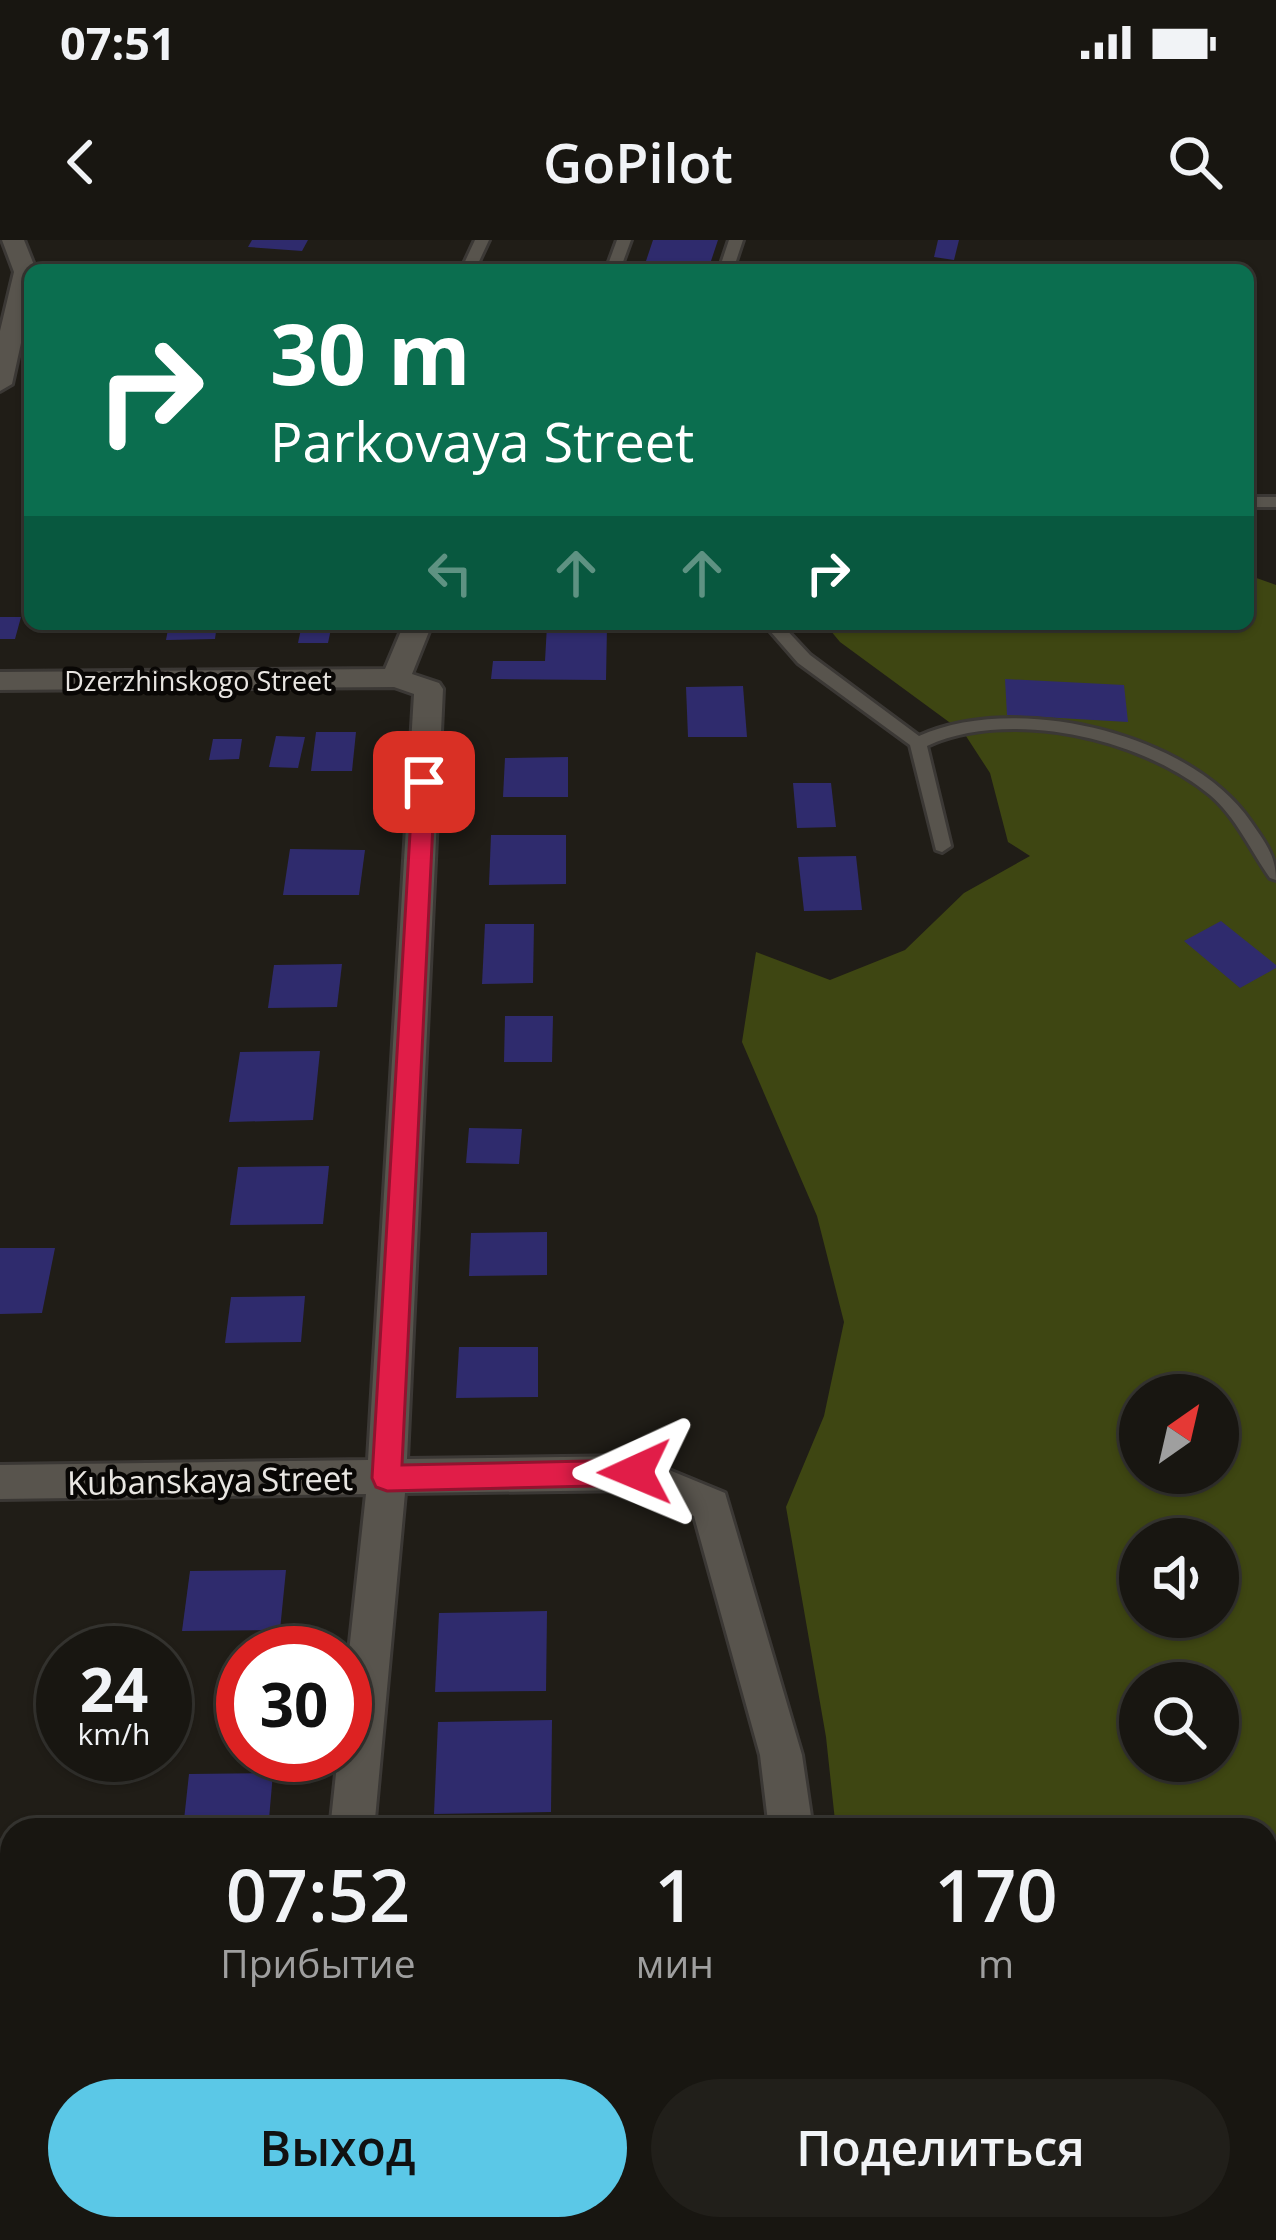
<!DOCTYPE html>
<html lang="ru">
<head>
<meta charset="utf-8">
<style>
  body { margin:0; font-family:"Open Sans",sans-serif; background:#211f1a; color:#f1f3f6; height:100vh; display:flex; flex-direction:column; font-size:45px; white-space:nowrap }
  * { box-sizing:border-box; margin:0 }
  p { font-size:39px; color:#9f9f9f }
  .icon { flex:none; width:66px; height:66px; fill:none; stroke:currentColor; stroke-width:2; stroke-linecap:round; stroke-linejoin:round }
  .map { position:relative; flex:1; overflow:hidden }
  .panel { position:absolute; left:0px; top:1578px; width:1278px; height:423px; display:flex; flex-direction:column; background:#181611; border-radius:36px 36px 0 0; box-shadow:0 3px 9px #0004,0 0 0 3px #363531 }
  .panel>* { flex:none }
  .banner { position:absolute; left:24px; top:24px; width:1230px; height:366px; border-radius:18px; box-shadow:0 3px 9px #0004,0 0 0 3px #363531; background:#0b6e4f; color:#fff; overflow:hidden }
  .needle { width:78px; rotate:34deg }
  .fabs { position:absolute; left:1119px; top:1134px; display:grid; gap:24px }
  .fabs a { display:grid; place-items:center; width:120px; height:120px; border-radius:50%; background:#181611; box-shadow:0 3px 9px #0004,0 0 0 3px #363531; font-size:60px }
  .speed { position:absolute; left:36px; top:1386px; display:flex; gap:24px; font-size:60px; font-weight:700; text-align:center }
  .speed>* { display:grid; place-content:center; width:156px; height:156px; border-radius:50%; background:#181611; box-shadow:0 3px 9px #0004,0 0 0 3px #363531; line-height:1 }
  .speed small { font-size:30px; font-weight:400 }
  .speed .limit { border:18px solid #d22; background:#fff; color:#111 }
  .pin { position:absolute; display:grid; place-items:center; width:102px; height:102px; color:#fff; margin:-51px; border-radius:24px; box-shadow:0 6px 18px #0006 }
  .me { position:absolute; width:132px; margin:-66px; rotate:269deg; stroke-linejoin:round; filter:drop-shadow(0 0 9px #0008) }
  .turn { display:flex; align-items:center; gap:42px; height:252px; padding:0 48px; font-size:54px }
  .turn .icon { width:156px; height:156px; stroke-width:2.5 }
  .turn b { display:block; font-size:84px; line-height:102px }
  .lanes { display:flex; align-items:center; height:114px; padding:0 48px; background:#0003; justify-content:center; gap:60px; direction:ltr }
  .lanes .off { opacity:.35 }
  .eta { display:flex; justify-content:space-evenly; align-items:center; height:204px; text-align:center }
  .eta b { font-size:72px; font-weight:600; line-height:84px }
  .cta { display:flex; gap:24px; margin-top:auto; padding:24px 48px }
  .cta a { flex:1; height:138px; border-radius:72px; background:#5bc8e7; color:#111; font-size:48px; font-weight:600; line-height:138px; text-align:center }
  .cta a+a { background:#211f1a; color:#f1f3f6 }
  .status { display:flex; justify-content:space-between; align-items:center; height:84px; padding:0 60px; background:#181611; direction:ltr }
  .status svg { height:33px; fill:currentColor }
  header { display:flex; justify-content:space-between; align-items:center; height:156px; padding:0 48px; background:#181611; font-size:54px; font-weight:600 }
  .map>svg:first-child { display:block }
  .green { fill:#3e4612; fill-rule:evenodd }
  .building { fill:#2f2b6d }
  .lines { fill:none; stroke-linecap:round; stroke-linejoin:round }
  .lane-casing { stroke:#3b3835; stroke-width:6 }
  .street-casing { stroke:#3b3835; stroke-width:6 }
  .lane { fill:#58544d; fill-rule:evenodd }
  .street { fill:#58544d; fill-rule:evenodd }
  .route { fill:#e11d48; stroke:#92132f; stroke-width:3 }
  .labels { text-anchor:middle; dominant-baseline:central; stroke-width:9; stroke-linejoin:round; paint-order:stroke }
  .far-street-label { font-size:27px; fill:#e9e6e2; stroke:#090705 }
  .street-label { font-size:33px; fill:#e9e6e2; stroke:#090705 }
</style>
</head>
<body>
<div class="status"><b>07:51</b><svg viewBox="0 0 49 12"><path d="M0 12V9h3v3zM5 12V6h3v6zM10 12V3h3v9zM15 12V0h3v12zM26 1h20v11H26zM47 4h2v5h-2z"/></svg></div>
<header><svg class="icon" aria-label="back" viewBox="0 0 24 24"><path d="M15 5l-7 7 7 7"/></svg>GoPilot<svg class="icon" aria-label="search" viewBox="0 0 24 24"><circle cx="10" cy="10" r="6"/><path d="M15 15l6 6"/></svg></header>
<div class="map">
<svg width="1276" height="2000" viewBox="0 0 1276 2000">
  <rect width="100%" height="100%" fill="#201d17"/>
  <!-- green -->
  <path class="green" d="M 1248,335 L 1276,345 L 1276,2000 L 1076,2000 L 1061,1989 L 1266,1989 L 1266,1590 L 836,1590 L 826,1497 L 786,1267 L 824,1176 L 844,1082 L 817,976 L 742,802 L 756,712 L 830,740 L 905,710 L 964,653 L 1030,616 L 1008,602 L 990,533 L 964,493 L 840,402 L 825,384 L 1248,384 ZM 1140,1155 L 1218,1155 L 1218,1233 L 1140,1233 ZM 1140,1299 L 1218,1299 L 1218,1377 L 1140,1377 ZM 1140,1443 L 1218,1443 L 1218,1521 L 1140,1521 Z"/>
  <!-- building -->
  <g class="building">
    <polygon points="252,0 308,0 302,11 248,7"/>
    <polygon points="653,0 718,0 708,30 644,27"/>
    <polygon points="938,0 959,0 954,20 934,17"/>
    <polygon points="322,22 441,26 441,30 319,30"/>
    <polygon points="0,377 21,377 15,399 0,399"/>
    <polygon points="169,384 217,384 215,399 166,400"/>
    <polygon points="302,384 332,384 328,403 298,403"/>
    <polygon points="547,385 607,386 606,440 491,439 493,421 545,421"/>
    <polygon points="1005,439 1124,445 1128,482 1007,475"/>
    <polygon points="743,446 747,497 688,497 686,447"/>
    <polygon points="316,492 356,492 352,531 311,531"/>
    <polygon points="276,496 305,497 298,528 269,527"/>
    <polygon points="213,499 242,499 239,519 209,520"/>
    <polygon points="568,517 568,557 503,557 505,518"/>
    <polygon points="793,543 831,543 836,587 797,588"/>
    <polygon points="491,595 566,595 566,644 489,645"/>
    <polygon points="290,609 365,610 359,655 283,655"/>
    <polygon points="856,616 862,670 804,671 798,617"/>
    <polygon points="1221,681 1276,725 1276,728 1240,748 1184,701"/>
    <polygon points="485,684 534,684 533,743 482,744"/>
    <polygon points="342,724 337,767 268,768 274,725"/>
    <polygon points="505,776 553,776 552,822 504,822"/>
    <polygon points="320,811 313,880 229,882 240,812"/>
    <polygon points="469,888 522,889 519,924 466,923"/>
    <polygon points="329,926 323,984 230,985 238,927"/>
    <polygon points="547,992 547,1035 469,1036 471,993"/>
    <polygon points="0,1008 55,1008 42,1073 0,1074"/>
    <polygon points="305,1056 301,1102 225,1103 231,1057"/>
    <polygon points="459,1107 538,1107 538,1157 456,1158"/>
    <polygon points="286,1330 280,1390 182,1391 190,1331"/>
    <polygon points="547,1371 546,1451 435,1452 439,1373"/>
    <polygon points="552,1480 551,1572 434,1574 438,1482"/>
    <polygon points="273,1533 269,1579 184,1580 189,1534"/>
    <polygon points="70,1989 210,1989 209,2000 68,2000"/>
  </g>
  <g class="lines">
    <!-- lane casing -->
    <g class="lane-casing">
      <g id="lane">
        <polygon points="475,0 489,0 475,30 461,30"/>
        <polygon points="617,0 631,0 620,30 606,30"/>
        <polygon points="729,0 743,0 733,30 719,30"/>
        <rect x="1248" y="257" width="28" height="10"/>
        <path d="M 764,384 L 781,384 L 810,415 L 919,496 C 1016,452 1191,493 1251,582 C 1265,602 1276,616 1276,640 L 1270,638 C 1251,611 1236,577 1210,555 C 1141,498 1009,468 927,506 L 951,606 L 942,612 L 936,610 L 910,505 L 798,423 Z"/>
      </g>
    </g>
    <!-- street casing -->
    <g class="street-casing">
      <g id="street">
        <polygon points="2,0 24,0 36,30 30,30 30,62 12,144 0,151 0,91 14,32"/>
        <polygon points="404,384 432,384 412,434 439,443 443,449 407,1219 635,1216 725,1253 802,1515 813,1590 769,1590 760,1515 694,1276 633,1250 405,1253 374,1590 330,1590 338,1515 345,1515 345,1449 366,1254 0,1259 0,1225 368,1220 414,454 394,447 0,450 0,432 385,429"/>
        <polygon points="287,1989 337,1989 336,2000 286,2000"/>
        <polygon points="941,1989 999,1989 1004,2000 946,2000"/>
      </g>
    </g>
    <!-- lane -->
    <use href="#lane" class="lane"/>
    <!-- street -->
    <use href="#street" class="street"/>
  </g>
  <!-- route -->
  <polygon class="route" points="424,534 435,542 402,1225 635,1220 646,1223 650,1232 646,1242 635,1245 387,1251 376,1247 372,1238 413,542"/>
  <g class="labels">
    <!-- far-street labels -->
    <g class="far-street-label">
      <text x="198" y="440">Dzerzhinskogo Street</text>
    </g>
    <!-- street labels -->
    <g class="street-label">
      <text transform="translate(210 1240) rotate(-1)">Kubanskaya Street</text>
    </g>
  </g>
</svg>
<div class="fabs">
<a><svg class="needle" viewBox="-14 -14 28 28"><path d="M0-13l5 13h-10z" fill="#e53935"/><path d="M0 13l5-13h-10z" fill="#9f9f9f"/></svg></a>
<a><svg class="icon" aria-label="sound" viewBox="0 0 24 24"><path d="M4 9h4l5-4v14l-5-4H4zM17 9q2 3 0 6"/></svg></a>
<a><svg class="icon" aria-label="search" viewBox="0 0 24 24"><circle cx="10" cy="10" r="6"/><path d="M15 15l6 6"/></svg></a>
</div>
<div class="speed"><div>24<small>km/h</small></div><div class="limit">30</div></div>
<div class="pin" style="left:424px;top:542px;background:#d93025"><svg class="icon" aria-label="arrive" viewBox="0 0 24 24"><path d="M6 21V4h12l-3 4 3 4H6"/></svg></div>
<svg class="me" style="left:635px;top:1232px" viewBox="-20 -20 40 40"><path d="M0-17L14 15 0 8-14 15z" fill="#e11d48" stroke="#fff" stroke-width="4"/></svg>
<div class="banner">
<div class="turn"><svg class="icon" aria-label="right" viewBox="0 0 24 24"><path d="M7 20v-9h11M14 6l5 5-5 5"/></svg><div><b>30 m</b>Parkovaya Street</div></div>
<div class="lanes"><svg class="icon off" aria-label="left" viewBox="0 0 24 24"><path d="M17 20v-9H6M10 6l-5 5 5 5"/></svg><svg class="icon off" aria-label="ahead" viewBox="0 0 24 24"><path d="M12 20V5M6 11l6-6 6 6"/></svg><svg class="icon off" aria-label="ahead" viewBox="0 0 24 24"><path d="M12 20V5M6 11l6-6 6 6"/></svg><svg class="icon" aria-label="right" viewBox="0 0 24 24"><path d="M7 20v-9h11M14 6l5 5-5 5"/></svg></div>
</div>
<section class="panel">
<div class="eta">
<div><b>07:52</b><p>Прибытие</p></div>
<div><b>1</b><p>мин</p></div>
<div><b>170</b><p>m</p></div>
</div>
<div class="cta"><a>Выход</a><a>Поделиться</a></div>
</section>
</div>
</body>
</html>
